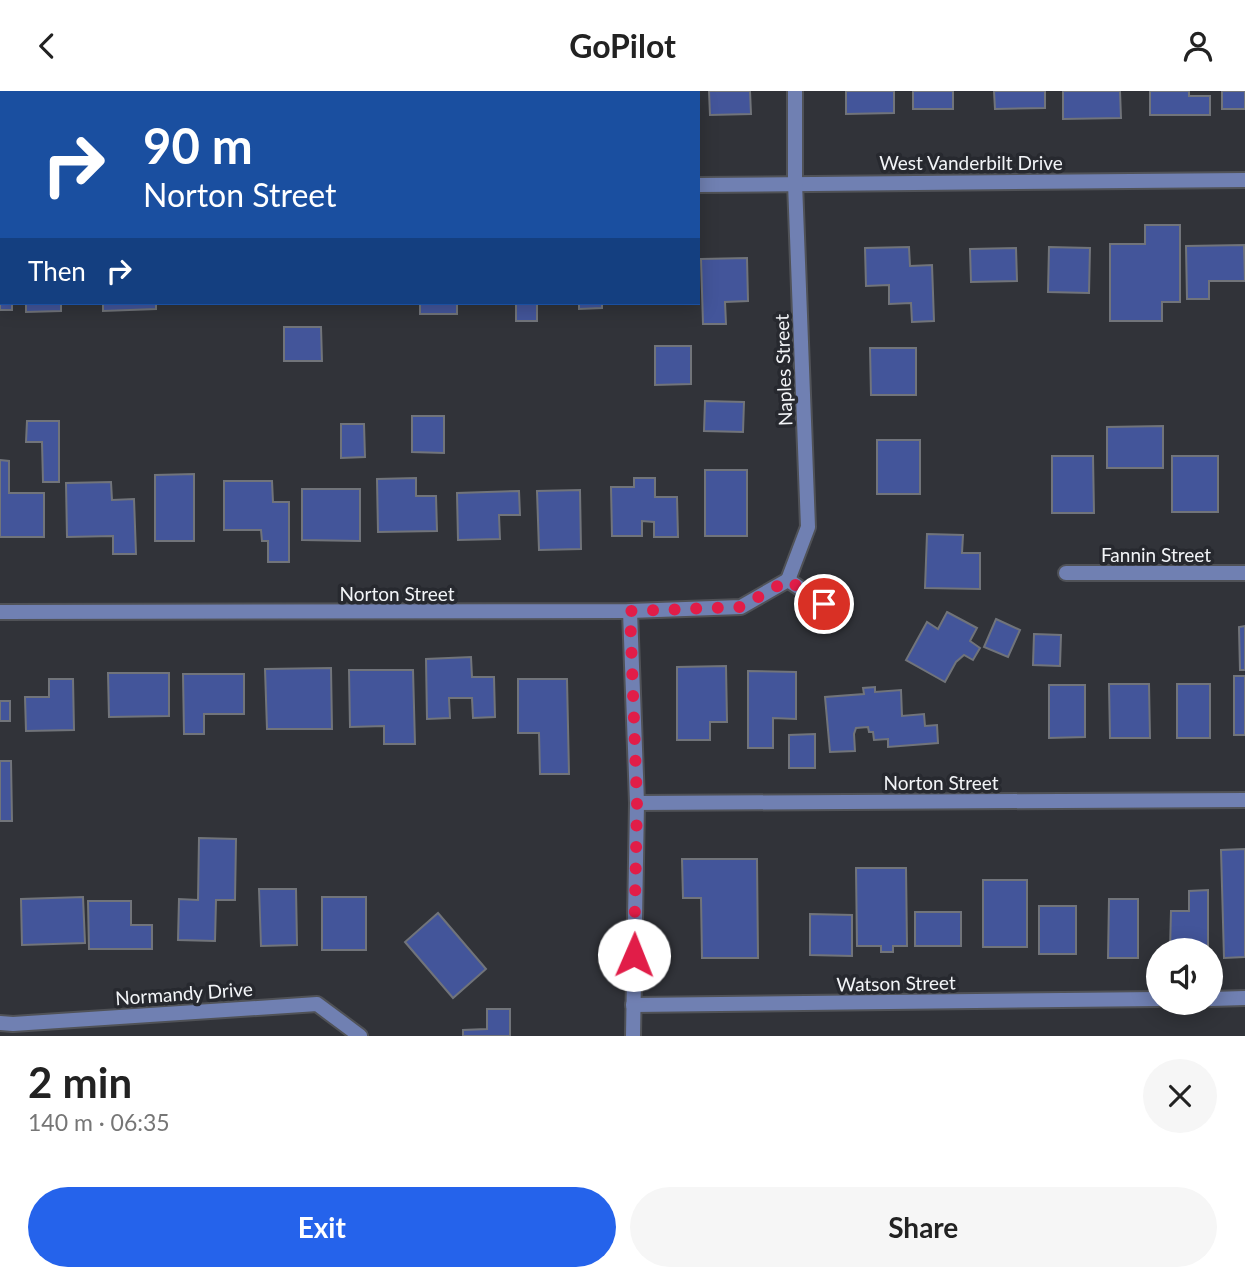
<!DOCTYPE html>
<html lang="en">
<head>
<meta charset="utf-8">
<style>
  body { margin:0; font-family:Lato,sans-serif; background:#f6f6f6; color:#222; height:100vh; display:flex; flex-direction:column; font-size:26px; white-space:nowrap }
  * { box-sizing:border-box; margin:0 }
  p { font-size:23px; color:#767676 }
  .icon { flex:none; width:38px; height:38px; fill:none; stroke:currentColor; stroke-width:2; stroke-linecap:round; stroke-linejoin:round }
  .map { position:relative; height:945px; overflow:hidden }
  .side { display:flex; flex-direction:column; background:#fff; flex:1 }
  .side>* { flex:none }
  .guide { position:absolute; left:0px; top:0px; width:700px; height:214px; box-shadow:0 4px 18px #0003; background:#1a4fa0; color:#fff; overflow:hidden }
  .tools { position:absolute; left:1146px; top:847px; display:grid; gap:14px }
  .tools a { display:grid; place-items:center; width:77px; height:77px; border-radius:50%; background:#fff; box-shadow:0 4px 18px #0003; font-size:35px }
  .pin { position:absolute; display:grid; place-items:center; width:60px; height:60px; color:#fff; margin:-30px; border:4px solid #fff; border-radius:50%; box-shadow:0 2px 7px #0007 }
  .me { position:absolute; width:77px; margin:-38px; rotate:1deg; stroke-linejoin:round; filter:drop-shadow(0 0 5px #0008) }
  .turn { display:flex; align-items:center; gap:24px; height:147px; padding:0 28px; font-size:32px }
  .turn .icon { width:91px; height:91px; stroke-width:2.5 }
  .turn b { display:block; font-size:49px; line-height:60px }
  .then { display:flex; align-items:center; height:66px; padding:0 28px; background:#0003; gap:14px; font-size:26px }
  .round { display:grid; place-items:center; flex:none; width:74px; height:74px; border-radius:37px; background:#f6f6f6 }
  .headline { display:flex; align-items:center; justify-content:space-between; height:119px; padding:0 28px }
  h1 { font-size:42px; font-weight:700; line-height:52px }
  .button { display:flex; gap:14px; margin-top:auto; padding:14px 28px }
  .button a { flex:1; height:80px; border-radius:42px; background:#2563eb; color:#fff; font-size:28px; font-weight:700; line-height:80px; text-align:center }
  .button a+a { background:#f6f6f6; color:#222 }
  header { display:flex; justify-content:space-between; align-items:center; height:91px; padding:0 28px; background:#fff; font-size:32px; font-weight:700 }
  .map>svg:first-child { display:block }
  .building { fill:#43559a; stroke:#71747a; stroke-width:2 }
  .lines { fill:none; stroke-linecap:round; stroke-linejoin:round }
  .street-casing { stroke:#505257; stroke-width:18 }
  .street { stroke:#7080b2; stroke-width:14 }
  .route { stroke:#e11d48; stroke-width:12; stroke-dasharray:0 21.6 }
  .labels { text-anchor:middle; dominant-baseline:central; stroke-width:7; stroke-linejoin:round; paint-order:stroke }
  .street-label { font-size:19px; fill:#f2f4f7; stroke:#27292f }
</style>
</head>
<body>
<header><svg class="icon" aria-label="back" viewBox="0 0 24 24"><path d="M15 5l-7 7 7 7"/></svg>GoPilot<svg class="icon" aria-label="person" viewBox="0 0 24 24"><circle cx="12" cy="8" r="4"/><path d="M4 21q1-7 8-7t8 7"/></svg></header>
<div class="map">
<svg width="1245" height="945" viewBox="0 0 1245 945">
  <rect width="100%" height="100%" fill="#313339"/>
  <!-- building -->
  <g class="building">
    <rect x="39" y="0" width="46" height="2"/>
    <rect x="106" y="0" width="60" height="2"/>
    <rect x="178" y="0" width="60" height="2"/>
    <rect x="258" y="0" width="45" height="2"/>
    <rect x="325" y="0" width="49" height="2"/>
    <rect x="400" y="0" width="62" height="2"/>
    <polygon points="473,0 534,0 473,2"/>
    <rect x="548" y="0" width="62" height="2"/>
    <rect x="635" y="0" width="46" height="2"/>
    <polygon points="709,0 750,0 751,23 710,24"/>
    <polygon points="846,0 894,0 894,22 846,23"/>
    <rect x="913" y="0" width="40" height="18"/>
    <polygon points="994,0 1045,0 1045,17 995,18"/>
    <polygon points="1063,0 1120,0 1121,27 1063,28"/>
    <polygon points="1150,0 1189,0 1189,5 1210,5 1210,24 1150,24"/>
    <rect x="1222" y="0" width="23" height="18"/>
    <polygon points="1145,134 1180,134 1180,211 1162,211 1162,230 1110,230 1110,153 1145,153"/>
    <polygon points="1244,154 1245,190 1209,190 1209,208 1187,208 1186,155"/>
    <polygon points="909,156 910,175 932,174 934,230 912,231 911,212 889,213 889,194 866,195 865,157"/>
    <polygon points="1049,156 1090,157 1089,202 1048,201"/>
    <polygon points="1016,157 1017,190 971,191 970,158"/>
    <polygon points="0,163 2,163 2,212 12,212 12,219 0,219"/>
    <polygon points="747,167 748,210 725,211 726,233 703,233 701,168"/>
    <polygon points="26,212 61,212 61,220 26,221"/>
    <polygon points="103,212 156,212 156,218 103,220"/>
    <rect x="420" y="212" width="37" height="11"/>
    <rect x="516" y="212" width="21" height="18"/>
    <polygon points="579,212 602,212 602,217 579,218"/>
    <polygon points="284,236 321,236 322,270 284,270"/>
    <polygon points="655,255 691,255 691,293 655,294"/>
    <polygon points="870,257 916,257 916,304 871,304"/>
    <polygon points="705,310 744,311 743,341 704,340"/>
    <polygon points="412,325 444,325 444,362 412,361"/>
    <polygon points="27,330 59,330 59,391 43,391 42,351 26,351"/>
    <polygon points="341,333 364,333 365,366 341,367"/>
    <polygon points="1163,335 1163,377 1107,377 1107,336"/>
    <rect x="877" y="349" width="43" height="54"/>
    <polygon points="1052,365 1093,365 1094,422 1052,422"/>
    <rect x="1172" y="365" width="46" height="56"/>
    <polygon points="0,369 9,370 9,402 44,402 44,446 0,446"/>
    <rect x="705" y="379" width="42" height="66"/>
    <polygon points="194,383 194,450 155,450 155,384"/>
    <polygon points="416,387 416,405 436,405 437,440 378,441 377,388"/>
    <polygon points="634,387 655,387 655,406 677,406 678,446 654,446 654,431 642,430 642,445 612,445 611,396 634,396"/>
    <polygon points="224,390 272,390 273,411 289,411 289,471 268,471 268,450 262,450 261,439 224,439"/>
    <polygon points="111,391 112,409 134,408 136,463 113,463 113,445 67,446 66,392"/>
    <polygon points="302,398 360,398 360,450 302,449"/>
    <polygon points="580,399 581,458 539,459 537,400"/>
    <polygon points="519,400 520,424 499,424 500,448 458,449 457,402"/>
    <polygon points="927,443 963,444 962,462 980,462 980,498 925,497"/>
    <polygon points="947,521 977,537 970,550 980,557 973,569 964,564 956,571 945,591 906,569 927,531 938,538"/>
    <polygon points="996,528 1020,539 1008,566 984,556"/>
    <polygon points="1245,535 1245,579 1240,579 1239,536"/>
    <polygon points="1034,543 1061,544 1060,575 1033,574"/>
    <polygon points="471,566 472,586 494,586 495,626 473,627 472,607 449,607 450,627 427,628 426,568"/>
    <polygon points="726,575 727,631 710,631 710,649 677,649 677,576"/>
    <polygon points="331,577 332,638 267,638 265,578"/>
    <polygon points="349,579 413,579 415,653 384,653 384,635 350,636"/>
    <polygon points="748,580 796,581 796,628 773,627 773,657 748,657"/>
    <polygon points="108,582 169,582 169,625 109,626"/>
    <polygon points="183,583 244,583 244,623 204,623 204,643 184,643"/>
    <rect x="1234" y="585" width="11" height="59"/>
    <polygon points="49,588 73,588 74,639 26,640 25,606 49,606"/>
    <polygon points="518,588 567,588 569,683 540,683 539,642 518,642"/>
    <polygon points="1109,593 1149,593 1150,647 1110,647"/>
    <rect x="1177" y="593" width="33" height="54"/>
    <polygon points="1049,594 1085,594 1085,646 1049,647"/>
    <polygon points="875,596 875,601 901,599 902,625 924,623 925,635 937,634 938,652 888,656 888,648 874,649 873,641 869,641 868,636 856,637 854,643 855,660 830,661 825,606 864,603 863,597"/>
    <rect x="0" y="610" width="10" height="20"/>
    <polygon points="815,643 815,677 789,677 789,644"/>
    <polygon points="0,670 11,670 12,730 0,730"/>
    <polygon points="199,747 236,748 235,809 216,809 215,850 178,849 179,808 198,809"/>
    <polygon points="1245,758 1245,866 1224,867 1221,759"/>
    <polygon points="682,768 757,768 758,867 702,867 701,807 683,807"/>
    <polygon points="856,777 906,777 907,855 893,855 893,861 881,861 881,855 857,855"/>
    <rect x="983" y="789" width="44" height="67"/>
    <polygon points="259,798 296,798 297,854 261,855"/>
    <polygon points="1208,799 1208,859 1170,859 1171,820 1189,820 1189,800"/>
    <polygon points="83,806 85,852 22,854 21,808"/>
    <rect x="322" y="806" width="44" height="53"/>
    <polygon points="1109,808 1138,808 1138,867 1108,867"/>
    <polygon points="88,810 131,810 131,834 152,834 152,858 89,858"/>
    <rect x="1039" y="815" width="37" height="48"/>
    <rect x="915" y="821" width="46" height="34"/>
    <polygon points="438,822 486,878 453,907 405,851"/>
    <polygon points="810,823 852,824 852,865 810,864"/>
    <polygon points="487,918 510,918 510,945 463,945 463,939 487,938"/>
  </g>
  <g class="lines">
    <!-- street casing -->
    <g class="street-casing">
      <g id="street">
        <polyline points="698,94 1245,89"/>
        <polyline points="0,108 2,108"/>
        <polyline points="1066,482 1245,482"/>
        <polyline points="788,489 808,436 795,92 795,0"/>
        <polyline points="788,489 841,525"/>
        <polyline points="630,520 637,712 633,945"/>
        <polyline points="0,521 630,520 741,516 788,489"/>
        <polyline points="637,712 1245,709"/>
        <polyline points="1211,908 1245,907"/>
        <polyline points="633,914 1158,908"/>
        <polyline points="0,932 13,933 317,913 360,945"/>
      </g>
    </g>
    <!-- street -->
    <use href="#street" class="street"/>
  </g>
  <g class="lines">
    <!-- route -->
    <polyline class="route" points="634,864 637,712 630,520 741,516 788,489 824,513"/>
  </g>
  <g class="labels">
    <!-- street labels -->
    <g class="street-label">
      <text x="971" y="71">West Vanderbilt Drive</text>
      <text transform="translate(783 279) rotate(-92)">Naples Street</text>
      <text x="1156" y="463">Fannin Street</text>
      <text x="397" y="502">Norton Street</text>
      <text x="941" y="691">Norton Street</text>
      <text transform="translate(896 892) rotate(-1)">Watson Street</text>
      <text transform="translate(184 902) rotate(-4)">Normandy Drive</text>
    </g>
  </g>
</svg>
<div class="tools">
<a><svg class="icon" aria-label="sound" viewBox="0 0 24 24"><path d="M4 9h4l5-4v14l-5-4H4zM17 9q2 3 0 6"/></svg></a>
</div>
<div class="pin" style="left:824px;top:513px;background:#d93025"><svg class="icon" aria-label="arrive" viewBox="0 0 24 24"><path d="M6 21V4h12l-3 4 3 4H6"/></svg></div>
<svg class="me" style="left:634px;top:864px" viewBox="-20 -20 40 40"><circle r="19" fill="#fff"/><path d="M0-13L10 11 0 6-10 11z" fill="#e11d48"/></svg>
<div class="guide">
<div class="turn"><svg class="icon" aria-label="right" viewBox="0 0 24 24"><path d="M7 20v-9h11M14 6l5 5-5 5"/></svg><div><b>90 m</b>Norton Street</div></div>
<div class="then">Then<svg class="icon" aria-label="right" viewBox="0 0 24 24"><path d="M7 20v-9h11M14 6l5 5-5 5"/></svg></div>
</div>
</div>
<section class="side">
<div class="headline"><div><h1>2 min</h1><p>140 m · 06:35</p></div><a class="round"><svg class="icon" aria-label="close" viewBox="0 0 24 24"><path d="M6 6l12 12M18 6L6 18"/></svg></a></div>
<div class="button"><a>Exit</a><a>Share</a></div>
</section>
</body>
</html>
